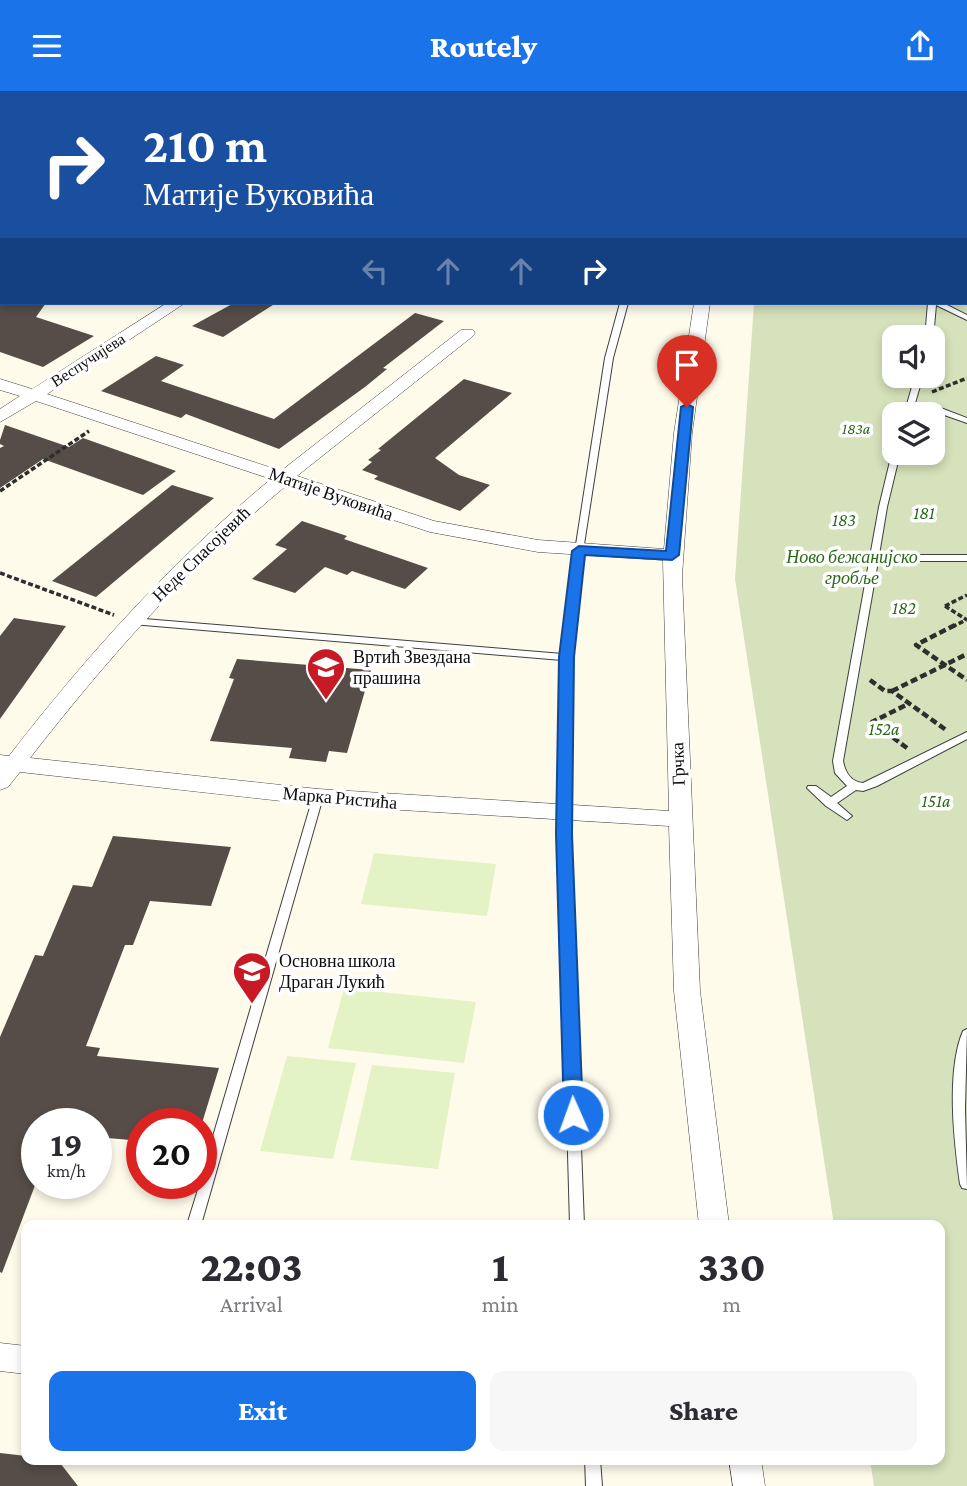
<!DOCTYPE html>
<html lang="en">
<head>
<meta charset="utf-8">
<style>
  body { margin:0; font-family:"Crimson Pro",serif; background:#f7f7f7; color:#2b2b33; height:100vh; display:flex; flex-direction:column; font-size:26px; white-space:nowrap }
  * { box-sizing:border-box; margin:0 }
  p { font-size:23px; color:#7c7c81 }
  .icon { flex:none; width:38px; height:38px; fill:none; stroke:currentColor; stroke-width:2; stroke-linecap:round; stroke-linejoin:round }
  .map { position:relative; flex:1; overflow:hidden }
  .sheet { position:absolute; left:21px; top:1129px; width:924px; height:245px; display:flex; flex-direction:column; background:#fff; border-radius:14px; box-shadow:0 4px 10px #0003 }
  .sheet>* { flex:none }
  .hud { position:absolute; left:0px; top:0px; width:968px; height:214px; box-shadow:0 4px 10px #0003; background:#1a4fa0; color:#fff; overflow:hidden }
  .controls { position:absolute; left:882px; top:234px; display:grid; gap:14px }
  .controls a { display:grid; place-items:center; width:63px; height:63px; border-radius:14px; background:#fff; box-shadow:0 4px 10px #0003; font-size:35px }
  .speed { position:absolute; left:21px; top:1017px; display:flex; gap:14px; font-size:35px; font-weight:700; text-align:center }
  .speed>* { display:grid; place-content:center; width:91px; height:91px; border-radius:50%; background:#fff; box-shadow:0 4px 10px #0003; line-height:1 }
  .speed small { font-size:18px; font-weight:400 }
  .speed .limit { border:10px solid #d22; background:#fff; color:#111 }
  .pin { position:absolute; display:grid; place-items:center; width:60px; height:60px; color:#fff; margin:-72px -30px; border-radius:50% 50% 50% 0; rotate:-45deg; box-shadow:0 0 7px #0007 }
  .pin .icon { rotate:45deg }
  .me { position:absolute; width:77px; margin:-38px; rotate:358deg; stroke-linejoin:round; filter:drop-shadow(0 0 5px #0008) }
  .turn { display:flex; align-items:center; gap:24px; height:147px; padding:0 28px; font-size:32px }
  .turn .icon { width:91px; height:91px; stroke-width:2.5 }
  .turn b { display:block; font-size:49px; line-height:60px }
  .lanes { display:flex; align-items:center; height:66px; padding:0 28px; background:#0003; justify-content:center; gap:35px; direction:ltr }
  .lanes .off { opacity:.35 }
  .eta { display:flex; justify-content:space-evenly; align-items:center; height:119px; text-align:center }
  .eta b { font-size:42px; font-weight:800; line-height:49px }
  .action { display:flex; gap:14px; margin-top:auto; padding:14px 28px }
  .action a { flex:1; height:80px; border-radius:14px; background:#1a73e8; color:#fff; font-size:28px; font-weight:800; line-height:80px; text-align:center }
  .action a+a { background:#f7f7f7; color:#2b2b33 }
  header { display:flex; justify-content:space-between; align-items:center; height:91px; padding:0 28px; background:#1a73e8; color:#fff; font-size:32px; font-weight:800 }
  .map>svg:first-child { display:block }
  .cemetery { fill:#d6e2bb; fill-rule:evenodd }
  .pitch { fill:#e3f3c5 }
  .building { fill:#564d48 }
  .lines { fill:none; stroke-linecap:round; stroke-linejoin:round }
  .lane-casing { stroke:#3f3f3f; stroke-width:2 }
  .street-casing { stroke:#3f3f3f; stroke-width:1 }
  .secondary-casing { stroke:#2e2e2e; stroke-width:1 }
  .path-far1 { stroke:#2e2e2e; stroke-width:3.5; stroke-dasharray:5 2.5; stroke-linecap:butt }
  .path { stroke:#2e2e2e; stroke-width:4.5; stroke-dasharray:7 3.5; stroke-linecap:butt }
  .lane { fill:#fff; fill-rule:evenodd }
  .street { fill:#fff; fill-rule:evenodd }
  .secondary { fill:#fff4a6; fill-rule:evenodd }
  .route { fill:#1a73e8; stroke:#114b97; stroke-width:2 }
  .labels { text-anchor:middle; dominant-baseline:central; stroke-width:7; stroke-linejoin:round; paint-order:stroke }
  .far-street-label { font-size:16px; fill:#0c0c0c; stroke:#fff }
  .far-park-label { font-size:16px; font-style:italic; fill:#2a6818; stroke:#fff }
  .street-label { font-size:18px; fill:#0c0c0c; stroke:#fff }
  .park-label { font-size:18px; font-style:italic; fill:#2a6818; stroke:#fff }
  .poi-label { font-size:18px; fill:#0c0c0c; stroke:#fff; text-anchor:start }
</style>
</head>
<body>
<header><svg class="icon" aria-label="menu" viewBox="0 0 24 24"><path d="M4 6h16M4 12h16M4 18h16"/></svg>Routely<svg class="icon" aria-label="share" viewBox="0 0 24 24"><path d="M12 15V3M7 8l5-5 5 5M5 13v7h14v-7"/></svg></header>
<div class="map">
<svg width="967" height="1395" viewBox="0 0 967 1395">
  <rect width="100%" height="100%" fill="#fffbeb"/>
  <!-- cemetery -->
  <path class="cemetery" d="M 813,0 L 967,0 L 967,1395 L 874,1395 L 870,1369 L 940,1368 L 940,1134 L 834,1134 L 735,488 L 754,212 L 966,212 L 966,2 ZM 894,247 L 933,247 L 933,285 L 894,285 ZM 894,324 L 933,324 L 933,362 L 894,362 Z"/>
  <!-- pitch -->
  <g class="pitch">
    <polygon points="374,762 496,773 487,825 361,813"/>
    <polygon points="344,897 476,911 464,972 328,957"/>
    <polygon points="287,965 356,972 333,1068 260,1060"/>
    <polygon points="372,974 455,982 438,1078 350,1069"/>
  </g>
  <!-- building -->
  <g class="building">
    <polygon points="0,212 46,212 36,226 94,245 43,276 0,261"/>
    <polygon points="234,212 276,212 223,246 192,235"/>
    <polygon points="415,222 444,230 383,277 387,278 365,296 279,358 186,323 181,327 101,300 156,265 184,274 161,290 274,328"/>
    <polygon points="464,288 512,302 435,367 459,384 490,394 460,420 374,388 378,385 362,379 372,371 368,369 381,359 378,358"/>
    <polygon points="5,334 69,356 83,347 176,380 143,404 43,368 0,397 0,357 4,355 0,353 0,349"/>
    <polygon points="172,394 214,407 96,506 52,490"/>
    <polygon points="302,430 347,445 344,448 428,477 405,498 352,480 347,484 325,476 295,502 252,488 287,458 275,454"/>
    <polygon points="14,527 66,535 0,628 0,545"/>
    <polygon points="237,568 371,579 347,662 329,660 326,671 289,667 292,657 210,650 234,588 229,587"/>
    <polygon points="113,745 231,756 211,815 150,810 133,854 125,854 86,955 100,957 97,965 219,977 202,1032 142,1032 142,1050 96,1046 96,1032 37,1032 37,1089 2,1182 0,1181 0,946 35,864 43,865 73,794 92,796"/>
    <polygon points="0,1362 26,1365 26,1368 57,1368 78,1395 0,1395"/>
  </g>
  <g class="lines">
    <!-- lane casing -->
    <g class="lane-casing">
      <g id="lane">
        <polygon points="703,0 709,0 708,2 702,2"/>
        <polygon points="845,0 851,0 850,2 844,2"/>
        <polygon points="927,0 939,2 929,2"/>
        <polygon points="944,0 950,0 949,2 943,2"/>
        <rect x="966" y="6" width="1" height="4"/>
        <rect x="966" y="67" width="1" height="4"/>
        <rect x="966" y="88" width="1" height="5"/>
        <polygon points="966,172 967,172 966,177"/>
        <polygon points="620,212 628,212 613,267 583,460 572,566 569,743 584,1134 570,1134 559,743 562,569 132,533 127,530 132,527 563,563 575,460 605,267"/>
        <polygon points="928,212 943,212 967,224 967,229 936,214 933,247 925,247"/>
        <polygon points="915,285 923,285 915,312 938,316 967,327 967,332 933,320 914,316 912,324 904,324"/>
        <path d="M 894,360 L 894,362 L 900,362 L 887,416 L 879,464 L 967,464 L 967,470 L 878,470 L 843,670 C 845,681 851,691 863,692 L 967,641 L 967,648 L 877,695 L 863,700 L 856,699 L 837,712 L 852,725 L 847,729 L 826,715 L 807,697 L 808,695 L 816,695 L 831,706 L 847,695 L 835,682 L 833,670 L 879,416 L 892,362 Z"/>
        <polygon points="318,702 323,706 201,1134 187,1134 200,1092 201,1092 201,1086 313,706"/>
        <path d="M 967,938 L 965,1018 L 967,1098 L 962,1097 L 960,1093 C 954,1050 946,980 963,940 Z"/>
        <polygon points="585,1368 600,1368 602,1395 586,1395"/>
      </g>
    </g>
    <!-- street casing -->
    <g class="street-casing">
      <g id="street">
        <polygon points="461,0 489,0 490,2 462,2"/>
        <rect x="765" y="0" width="12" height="2"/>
        <polygon points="0,90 2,90 0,99"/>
        <path d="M 167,212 L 185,212 L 47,303 L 281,380 L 461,239 L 473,239 L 475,242 L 473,245 L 297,385 L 434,430 L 538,449 L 664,458 L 674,342 L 694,212 L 710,212 L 692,342 L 682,485 L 700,900 L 729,1134 L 699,1134 L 674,900 L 669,735 L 318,714 L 20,681 L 8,696 L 0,699 L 0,664 L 9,665 C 87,564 172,470 271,388 L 36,310 L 0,331 L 0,318 L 20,305 L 0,299 L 0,288 L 32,298 ZM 287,394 L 430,441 L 538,461 L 663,469 L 669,720 L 318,698 L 30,667 C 107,568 190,474 287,394 Z"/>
        <polygon points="0,1252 26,1255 26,1283 0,1280"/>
        <polygon points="729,1368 761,1368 765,1395 733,1395"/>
      </g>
    </g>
    <!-- secondary casing -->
    <g class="secondary-casing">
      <g id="secondary">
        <polygon points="137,0 155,0 135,2"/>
        <polygon points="0,143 2,143 0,157"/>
      </g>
    </g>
    <!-- path-far1 -->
    <g class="path-far1">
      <polyline points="932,301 967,287"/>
      <polyline points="0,400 89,340"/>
      <polyline points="0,482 114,524"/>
      <polyline points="945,515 967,529"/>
      <polyline points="945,515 967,504"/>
      <polyline points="952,536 966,529"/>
    </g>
    <!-- path -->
    <g class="path">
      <polyline points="955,534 916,554 967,589"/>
      <polyline points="870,589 885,600 892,600 946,639"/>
      <polyline points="892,600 967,563"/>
      <polyline points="907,657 872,631 910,612"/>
    </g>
    <!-- lane -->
    <use href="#lane" class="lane"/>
    <!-- street -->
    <use href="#street" class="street"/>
    <!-- secondary -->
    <use href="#secondary" class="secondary"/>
  </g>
  <!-- route -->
  <polygon class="route" points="687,313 693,316 679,464 672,469 585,464 574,566 572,743 583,1024 580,1030 573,1032 567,1030 564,1024 556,743 559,566 572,460 579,455 666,460 681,316"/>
  <!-- icons -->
  <defs>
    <g id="school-pin" transform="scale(2.0125)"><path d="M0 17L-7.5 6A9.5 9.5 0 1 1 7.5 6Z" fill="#c71a24" stroke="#fff"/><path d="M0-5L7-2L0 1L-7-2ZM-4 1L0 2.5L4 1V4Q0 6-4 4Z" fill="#fff"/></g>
  </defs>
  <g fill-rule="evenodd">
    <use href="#school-pin" x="326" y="576"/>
    <use href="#school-pin" x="252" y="880"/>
  </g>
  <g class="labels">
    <!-- far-street labels -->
    <g class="far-street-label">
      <text transform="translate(88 269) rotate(-33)">Веспучијева</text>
    </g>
    <!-- far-park labels -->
    <g class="far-park-label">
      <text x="856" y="337">183a</text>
    </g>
    <!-- street labels -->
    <g class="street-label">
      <text transform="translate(331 403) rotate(19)">Матије Вуковића</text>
      <text transform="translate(201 463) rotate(-44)">Неде Спасојевић</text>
      <text transform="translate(678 673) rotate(-92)">Грчка</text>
      <text transform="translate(340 707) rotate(5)">Марка Ристића</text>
    </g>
    <!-- park labels -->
    <g class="park-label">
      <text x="924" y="422">181</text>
      <text x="844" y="429">183</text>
      <text x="852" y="466">Ново бежанијско<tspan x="852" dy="21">гробље</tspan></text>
      <text x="904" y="517">182</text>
      <text x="884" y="638">152a</text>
      <text x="936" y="710">151a</text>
    </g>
    <!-- poi labels -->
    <g class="poi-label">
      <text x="353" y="566">Вртић Звездана<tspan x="353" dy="21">прашина</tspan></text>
      <text x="279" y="870">Основна школа<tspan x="279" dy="21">Драган Лукић</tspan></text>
    </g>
  </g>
</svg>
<div class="controls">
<a><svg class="icon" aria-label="sound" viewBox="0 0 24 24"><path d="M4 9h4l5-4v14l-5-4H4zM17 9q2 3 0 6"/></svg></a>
<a><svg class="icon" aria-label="layers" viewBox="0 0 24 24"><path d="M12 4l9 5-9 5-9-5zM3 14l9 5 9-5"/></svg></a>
</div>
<div class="speed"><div>19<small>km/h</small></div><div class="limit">20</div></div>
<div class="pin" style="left:687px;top:316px;background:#d93025"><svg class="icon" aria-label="arrive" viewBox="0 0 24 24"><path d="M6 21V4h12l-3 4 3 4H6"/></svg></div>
<svg class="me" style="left:573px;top:1024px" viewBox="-20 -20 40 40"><circle r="17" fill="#1a73e8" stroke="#fff" stroke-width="3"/><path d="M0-11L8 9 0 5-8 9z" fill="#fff"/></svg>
<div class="hud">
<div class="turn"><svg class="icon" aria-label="right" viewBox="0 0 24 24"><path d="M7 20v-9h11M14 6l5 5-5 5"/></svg><div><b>210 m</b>Матије Вуковића</div></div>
<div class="lanes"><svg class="icon off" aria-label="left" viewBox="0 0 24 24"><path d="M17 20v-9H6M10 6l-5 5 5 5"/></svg><svg class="icon off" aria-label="ahead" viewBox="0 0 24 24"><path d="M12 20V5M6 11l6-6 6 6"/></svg><svg class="icon off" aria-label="ahead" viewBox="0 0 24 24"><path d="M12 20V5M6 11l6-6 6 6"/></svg><svg class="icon" aria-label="right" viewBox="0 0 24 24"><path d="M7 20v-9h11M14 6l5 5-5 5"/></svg></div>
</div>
<section class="sheet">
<div class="eta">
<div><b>22:03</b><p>Arrival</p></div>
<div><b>1</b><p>min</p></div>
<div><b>330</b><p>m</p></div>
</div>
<div class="action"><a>Exit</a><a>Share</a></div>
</section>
</div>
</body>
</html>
